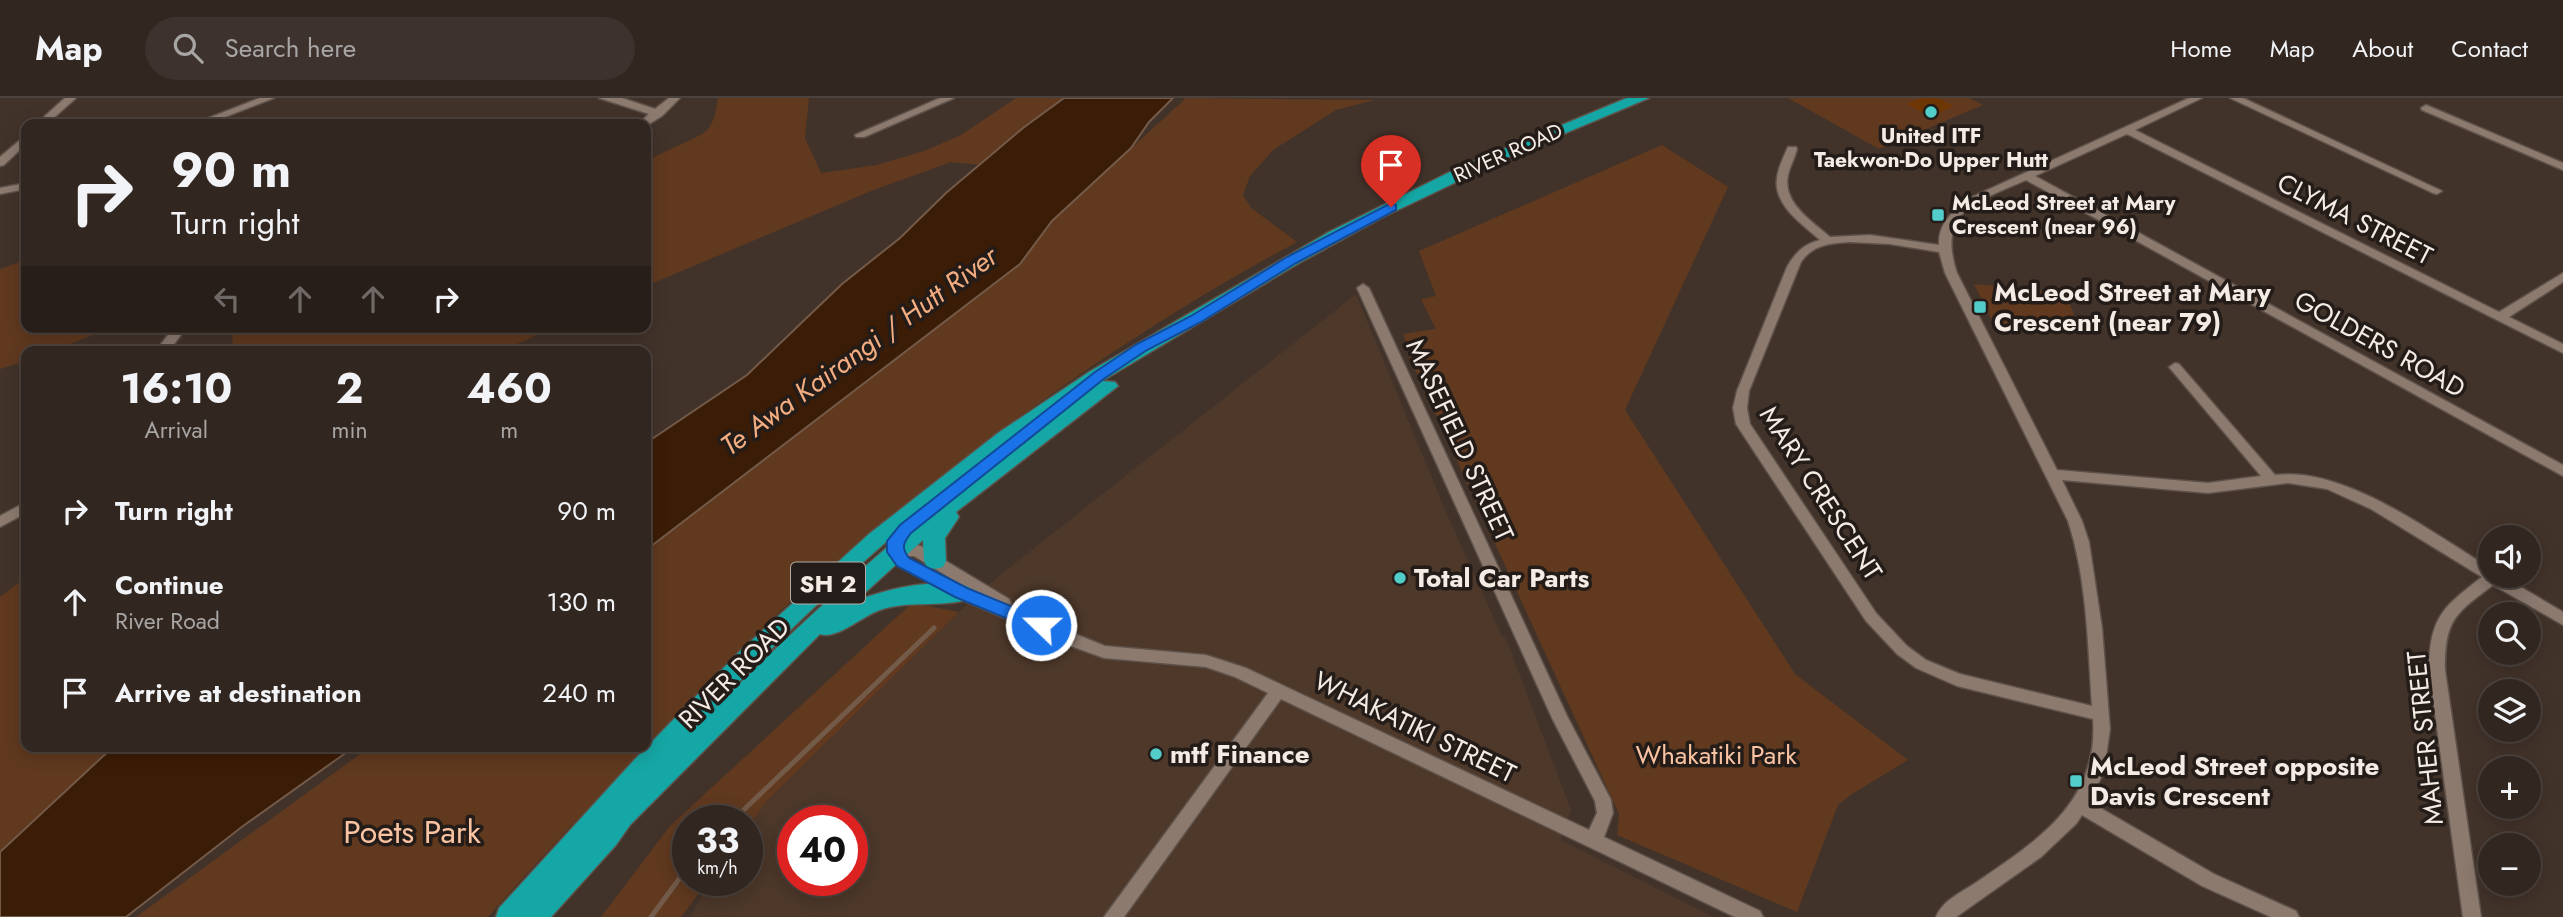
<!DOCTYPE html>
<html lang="en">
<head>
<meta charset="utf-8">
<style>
  body { margin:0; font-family:Jost,sans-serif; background:#3d322d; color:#f1f3f6; height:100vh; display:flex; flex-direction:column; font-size:26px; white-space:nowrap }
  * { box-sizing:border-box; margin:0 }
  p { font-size:23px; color:#a8a5a5 }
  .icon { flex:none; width:38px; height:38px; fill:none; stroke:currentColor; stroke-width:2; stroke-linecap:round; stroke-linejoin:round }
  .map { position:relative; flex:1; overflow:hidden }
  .details { position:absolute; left:21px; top:248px; width:630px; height:406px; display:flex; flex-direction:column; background:#322620; border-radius:14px; box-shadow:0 4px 18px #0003,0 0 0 2px #4d433e }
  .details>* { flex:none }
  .guide { position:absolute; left:21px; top:21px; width:630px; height:214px; border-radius:14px; box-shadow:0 4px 18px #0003,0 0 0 2px #4d433e; background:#322620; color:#f1f3f6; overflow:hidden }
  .buttons { position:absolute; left:2478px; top:427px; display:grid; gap:14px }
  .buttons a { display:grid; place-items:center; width:63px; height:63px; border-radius:50%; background:#322620; box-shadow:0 4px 18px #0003,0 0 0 2px #4d433e; font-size:35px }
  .speed { position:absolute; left:672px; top:707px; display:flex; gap:14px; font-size:35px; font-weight:700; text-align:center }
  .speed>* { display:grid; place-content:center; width:91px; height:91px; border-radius:50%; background:#322620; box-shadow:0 4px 18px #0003,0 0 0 2px #4d433e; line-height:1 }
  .speed small { font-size:18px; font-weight:400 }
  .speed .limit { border:10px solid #d22; background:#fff; color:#111 }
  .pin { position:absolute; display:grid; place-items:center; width:60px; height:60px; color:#fff; margin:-72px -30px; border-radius:50% 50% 50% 0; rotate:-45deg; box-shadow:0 0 7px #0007 }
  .pin .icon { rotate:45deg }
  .me { position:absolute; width:77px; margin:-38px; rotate:292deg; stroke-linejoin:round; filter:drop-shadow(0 0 5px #0008) }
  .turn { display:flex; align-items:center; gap:24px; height:147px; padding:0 35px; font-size:32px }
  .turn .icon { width:91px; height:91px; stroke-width:2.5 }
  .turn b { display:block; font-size:49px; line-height:60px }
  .lanes { display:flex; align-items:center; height:66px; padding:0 35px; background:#0003; justify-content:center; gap:35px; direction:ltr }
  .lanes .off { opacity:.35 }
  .eta { display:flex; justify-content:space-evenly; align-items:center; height:119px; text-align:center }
  .eta b { font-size:42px; font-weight:700; line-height:49px }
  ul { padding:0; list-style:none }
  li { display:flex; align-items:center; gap:21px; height:91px; padding:0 35px }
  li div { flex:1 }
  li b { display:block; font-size:26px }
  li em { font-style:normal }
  header { display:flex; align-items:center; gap:42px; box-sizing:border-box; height:98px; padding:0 35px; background:#322620; border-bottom:2px solid #4d433e }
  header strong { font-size:33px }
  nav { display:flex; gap:38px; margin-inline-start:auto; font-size:24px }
  .search { width:490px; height:63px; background:#3d322d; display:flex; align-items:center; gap:18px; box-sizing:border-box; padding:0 24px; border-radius:38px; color:#a8a5a5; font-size:26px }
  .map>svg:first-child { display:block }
  .built { fill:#4d382a; fill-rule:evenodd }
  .green { fill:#60391f }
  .water { fill:#3b1c06; stroke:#735a49; stroke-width:2 }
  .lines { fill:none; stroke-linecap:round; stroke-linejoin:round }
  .stream { stroke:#735a49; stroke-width:5 }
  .building { fill:#6f3605 }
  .minor-casing { stroke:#5d5149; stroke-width:3 }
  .highway-casing { stroke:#5d5149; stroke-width:3 }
  .minor { fill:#8c7a6f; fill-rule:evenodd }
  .highway { fill:#15a7a5; fill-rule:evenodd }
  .route { fill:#1a73e8; stroke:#114b97; stroke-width:2 }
  .poi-dot { fill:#53cdca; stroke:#231c18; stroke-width:2.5 }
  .labels { text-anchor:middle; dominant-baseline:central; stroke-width:7; stroke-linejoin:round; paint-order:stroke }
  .far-poi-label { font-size:21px; font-weight:bold; fill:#f5ebe5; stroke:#231c18 }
  .far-street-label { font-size:21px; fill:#f5ebe5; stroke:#231c18 }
  .shield { fill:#231c18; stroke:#b6ada8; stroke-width:2 }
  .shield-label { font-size:24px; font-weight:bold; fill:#f5ebe5 }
  .street-label { font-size:26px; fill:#f5ebe5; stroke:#231c18 }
  .poi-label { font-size:26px; font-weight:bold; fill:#f5ebe5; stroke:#231c18; text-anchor:start }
  .park-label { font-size:26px; fill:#fac3a2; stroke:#231c18 }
  .water-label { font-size:28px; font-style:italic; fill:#f4ad81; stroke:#231c18 }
  .near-park-label { font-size:32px; fill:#fac3a2; stroke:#231c18 }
</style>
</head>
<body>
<header>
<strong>Map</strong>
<div class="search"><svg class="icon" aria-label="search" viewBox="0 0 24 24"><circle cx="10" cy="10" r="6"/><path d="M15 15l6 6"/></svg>Search here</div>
<nav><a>Home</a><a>Map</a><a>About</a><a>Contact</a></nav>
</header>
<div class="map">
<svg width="2563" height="819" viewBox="0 0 2563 819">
  <rect width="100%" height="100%" fill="#42332a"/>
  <!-- built -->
  <path class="built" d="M 1356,196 L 1446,414 L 1502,538 L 1505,538 L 1571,712 L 1561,742 L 1713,819 L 690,819 L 712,782 L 747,782 L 747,723 L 959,514 L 1000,477 ZM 793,723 L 852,723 L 852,782 L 793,782 Z"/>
  <!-- green -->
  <g class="green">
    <path d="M 718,0 L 809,0 L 805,40 L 821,75 L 877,67 L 924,53 L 961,37 L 1016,0 L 1071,0 L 990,68 L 951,64 L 871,93 L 646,188 L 646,64 C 660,54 700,40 707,32 C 715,24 716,10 718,0 Z"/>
    <path d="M 1186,0 L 1375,2 L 1336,12 L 1273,52 L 1250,78 L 1243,97 L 1251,110 L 1297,144 C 1125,236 952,361 806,490 C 750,539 699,594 648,648 C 594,704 539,761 488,819 L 136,819 L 370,649 L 646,649 L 646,452 L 1020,166 L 1052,123 Z"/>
    <polygon points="1788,0 1969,0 1983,7 1879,51"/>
    <polygon points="1662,47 1728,89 1625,312 1795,576 1908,662 1852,696 1838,707 1797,814 1617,737 1619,716 1408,256 1408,249 1403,236 1436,231 1421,201 1436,198 1419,153"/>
    <polygon points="26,162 26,229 104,229 100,234 50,254 26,254 26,263 0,271 0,171"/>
    <polygon points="1974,186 2066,195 2079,231 1995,229"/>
    <polygon points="236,229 554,229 500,254 233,254 232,232"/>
    <polygon points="26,479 26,649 113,649 0,754 0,499"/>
    <polygon points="912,505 959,514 767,703 747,730 747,723 688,723 688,782 709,782 681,819 601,819 670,728"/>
  </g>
  <!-- water -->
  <g class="water">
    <polygon points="1064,0 1173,0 1149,24 1131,50 1052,123 1020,166 646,452 646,345 747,277 842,186 900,140 946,95 1023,30"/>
    <polygon points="113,649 354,649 243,728 126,819 0,819 0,754"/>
  </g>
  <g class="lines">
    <!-- stream -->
    <g class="stream">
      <polyline points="732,723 934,530"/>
      <polyline points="651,819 688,769"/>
    </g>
  </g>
  <!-- building -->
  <polygon class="building" points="1922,0 1938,0 1954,8 1930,19 1907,6"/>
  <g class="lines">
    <!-- minor casing -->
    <g class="minor-casing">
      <g id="minor">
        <polygon points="65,0 76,0 47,26 36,26"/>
        <polygon points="260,0 274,0 207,26 193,26"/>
        <polygon points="599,0 622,0 655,11 669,0 680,0 662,18 646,28 646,26 638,26 649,16"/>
        <polygon points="940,0 954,0 864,39 856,39 855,37"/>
        <path d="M 2189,0 L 2202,0 L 2135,32 L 2499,214 L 2563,175 L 2563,184 L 2509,219 L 2563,246 L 2563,255 L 2127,36 L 2035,78 L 2563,367 L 2563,378 L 2026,82 C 1978,104 1936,111 1957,175 L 2057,372 L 2208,385 L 2261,378 L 2169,269 L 2175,265 L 2179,266 L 2275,377 C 2345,368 2432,435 2490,470 L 2490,478 L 2502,478 L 2563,514 L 2563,527 L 2493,487 C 2455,516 2445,521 2445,572 L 2481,819 L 2463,819 L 2429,572 C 2430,519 2442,510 2482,479 L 2371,411 L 2327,391 L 2288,385 L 2208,395 L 2062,382 L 2082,423 L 2089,444 L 2102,530 L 2110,631 L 2104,673 L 2090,704 L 2214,776 L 2296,813 L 2299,819 L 2271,819 L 2202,788 L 2082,717 L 2076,726 L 2041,759 L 1956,819 L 1936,819 C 1943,802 1962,794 1977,784 C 2037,743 2099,704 2093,621 L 1957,588 L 1916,570 L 1897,556 L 1866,523 L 1736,326 L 1733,310 L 1737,293 L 1787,169 C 1795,155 1804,146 1820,142 C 1802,126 1773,107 1777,80 C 1778,70 1784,58 1788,49 L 1796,49 L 1797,51 C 1795,60 1790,68 1788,77 C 1782,105 1812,123 1830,139 L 1870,137 L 1939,147 C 1938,123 1956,110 1974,98 ZM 1849,144 L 1890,146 L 1939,154 L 1945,175 L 2068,423 C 2087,481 2088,547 2092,608 L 1960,576 L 1926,562 L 1907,548 L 1876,515 L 1750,326 L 1747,310 L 1749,293 L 1801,164 C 1812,147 1831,145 1849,144 Z"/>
        <polygon points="2230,0 2243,0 2442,93 2437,96 2433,95"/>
        <polygon points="2426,7 2563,65 2563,72 2422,12 2421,10"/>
        <polygon points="26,37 26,46 4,67 0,68 0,59"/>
        <polygon points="26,85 26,91 0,96 0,90"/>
        <path d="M 1363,186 L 1369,190 L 1567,618 L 1611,702 L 1613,715 L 1604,739 L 1760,813 L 1763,819 L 1735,819 L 1281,601 L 1124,819 L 1104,819 L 1268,595 L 1235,579 L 1206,569 L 1104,560 L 1068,547 L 956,499 L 898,468 L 888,454 L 890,450 L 916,447 L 921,448 L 1009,501 L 1011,505 L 1009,509 L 1105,548 L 1206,557 L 1246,570 L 1589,732 L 1597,715 L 1595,703 L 1552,620 L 1357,190 ZM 907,458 L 914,458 L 975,495 L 908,460 Z"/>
        <polygon points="174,229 187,229 168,254 155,254"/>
        <polygon points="26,404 26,415 0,429 0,418"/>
      </g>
    </g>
    <!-- highway casing -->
    <g class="highway-casing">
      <path id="highway" d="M 1627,0 L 1649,0 L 1513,57 L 1383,119 L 1299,165 L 1102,283 L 1115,284 L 1118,288 L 956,414 L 959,419 L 945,440 L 946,463 L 943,469 L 935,471 L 927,469 L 924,463 L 923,442 L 856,503 C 886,491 937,479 969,489 L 972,495 L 969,501 C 941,510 909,502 880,512 C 862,518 837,542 820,536 L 630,727 L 616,747 L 551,819 L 496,819 L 499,810 L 635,661 L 741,552 L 869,436 L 998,335 L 1089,274 L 1329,134 L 1458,70 ZM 1098,286 C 1053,318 1007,349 964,384 C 876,456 793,533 711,613 C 826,491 955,375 1098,286 Z"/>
    </g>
    <!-- minor -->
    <use href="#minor" class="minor"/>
    <!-- highway -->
    <use href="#highway" class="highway"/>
  </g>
  <!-- route -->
  <path class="route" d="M 1391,105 L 1396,107 L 1396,112 L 1296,165 L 1201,224 L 1147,252 L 1105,280 L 911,435 C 903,445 901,450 909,460 L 967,490 L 1047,523 L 1050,527 L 1047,532 L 1035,532 L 955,499 L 897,468 L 887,454 L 887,443 L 900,427 L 1095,274 L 1137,246 L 1191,218 L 1287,159 Z"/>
  <!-- markers -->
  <g class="poi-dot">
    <circle cx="1931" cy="14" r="7"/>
    <rect x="1931" y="110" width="14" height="14" rx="3.5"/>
    <rect x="1973" y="202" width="14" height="14" rx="3.5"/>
    <circle cx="1400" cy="480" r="7"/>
    <circle cx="1156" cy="656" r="7"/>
    <rect x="2069" y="676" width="14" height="14" rx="3.5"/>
  </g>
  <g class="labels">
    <!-- far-poi labels -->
    <g class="far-poi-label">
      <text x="1931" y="38">United ITF<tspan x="1931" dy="24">Taekwon-Do Upper Hutt</tspan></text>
      <text x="1952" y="105" text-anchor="start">McLeod Street at Mary<tspan x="1952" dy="24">Crescent (near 96)</tspan></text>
    </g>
    <!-- far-street labels -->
    <g class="far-street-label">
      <text transform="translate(1508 55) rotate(-24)">RIVER ROAD</text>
    </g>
    <!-- shield labels -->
    <rect class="shield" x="791" y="464.5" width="74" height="41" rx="5"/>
    <g class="shield-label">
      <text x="828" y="485">SH 2</text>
    </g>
    <!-- street labels -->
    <g class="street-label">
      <text transform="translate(2355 121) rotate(27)">CLYMA STREET</text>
      <text transform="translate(2380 246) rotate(29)">GOLDERS ROAD</text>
      <text transform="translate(1460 342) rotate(65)">MASEFIELD STREET</text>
      <text transform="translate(1821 395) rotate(57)">MARY CRESCENT</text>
      <text transform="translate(734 575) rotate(-45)">RIVER ROAD</text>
      <text transform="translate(1415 629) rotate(26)">WHAKATIKI STREET</text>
      <text transform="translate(2425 640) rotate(-96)">MAHER STREET</text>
    </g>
    <!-- poi labels -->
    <g class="poi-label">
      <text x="1994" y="194">McLeod Street at Mary<tspan x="1994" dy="30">Crescent (near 79)</tspan></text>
      <text x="1414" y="480">Total Car Parts</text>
      <text x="1170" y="656">mtf Finance</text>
      <text x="2090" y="668">McLeod Street opposite<tspan x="2090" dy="30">Davis Crescent</tspan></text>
    </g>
    <!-- park labels -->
    <g class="park-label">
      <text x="1716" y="657">Whakatiki Park</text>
    </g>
    <!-- water labels -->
    <g class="water-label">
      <text transform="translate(859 253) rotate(-36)">Te Awa Kairangi / Hutt River</text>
    </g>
    <!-- near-park labels -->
    <g class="near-park-label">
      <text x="412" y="734">Poets Park</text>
    </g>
  </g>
</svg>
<div class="buttons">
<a><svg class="icon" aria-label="sound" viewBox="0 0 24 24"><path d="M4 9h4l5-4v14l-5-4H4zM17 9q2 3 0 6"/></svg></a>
<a><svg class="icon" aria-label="search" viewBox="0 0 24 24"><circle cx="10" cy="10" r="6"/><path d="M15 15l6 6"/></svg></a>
<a><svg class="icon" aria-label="layers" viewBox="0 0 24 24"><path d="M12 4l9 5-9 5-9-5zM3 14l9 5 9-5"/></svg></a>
<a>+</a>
<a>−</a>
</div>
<div class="speed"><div>33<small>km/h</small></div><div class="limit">40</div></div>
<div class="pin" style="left:1391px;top:109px;background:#d93025"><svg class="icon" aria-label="arrive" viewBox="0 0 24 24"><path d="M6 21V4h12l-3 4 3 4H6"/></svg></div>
<svg class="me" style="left:1041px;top:527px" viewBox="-20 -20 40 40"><circle r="17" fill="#1a73e8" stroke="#fff" stroke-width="3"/><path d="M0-11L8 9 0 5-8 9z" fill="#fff"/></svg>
<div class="guide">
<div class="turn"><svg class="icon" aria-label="right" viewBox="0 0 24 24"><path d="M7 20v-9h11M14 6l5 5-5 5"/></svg><div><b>90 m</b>Turn right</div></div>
<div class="lanes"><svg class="icon off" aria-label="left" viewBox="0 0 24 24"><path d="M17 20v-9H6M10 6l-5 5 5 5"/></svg><svg class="icon off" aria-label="ahead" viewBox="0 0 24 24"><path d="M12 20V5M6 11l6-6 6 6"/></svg><svg class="icon off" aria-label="ahead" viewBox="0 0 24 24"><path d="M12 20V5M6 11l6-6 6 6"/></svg><svg class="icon" aria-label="right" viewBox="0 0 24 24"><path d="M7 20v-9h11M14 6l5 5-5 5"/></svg></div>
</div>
<section class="details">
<div class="eta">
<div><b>16:10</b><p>Arrival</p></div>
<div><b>2</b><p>min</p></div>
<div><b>460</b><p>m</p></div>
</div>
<ul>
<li><svg class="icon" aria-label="right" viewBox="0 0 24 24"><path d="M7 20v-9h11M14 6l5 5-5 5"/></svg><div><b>Turn right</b></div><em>90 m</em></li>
<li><svg class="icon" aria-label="ahead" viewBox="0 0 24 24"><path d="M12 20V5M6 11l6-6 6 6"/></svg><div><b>Continue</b><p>River Road</p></div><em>130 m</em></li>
<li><svg class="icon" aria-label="arrive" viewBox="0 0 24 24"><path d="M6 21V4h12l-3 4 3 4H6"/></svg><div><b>Arrive at destination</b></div><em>240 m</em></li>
</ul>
</section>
</div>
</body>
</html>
